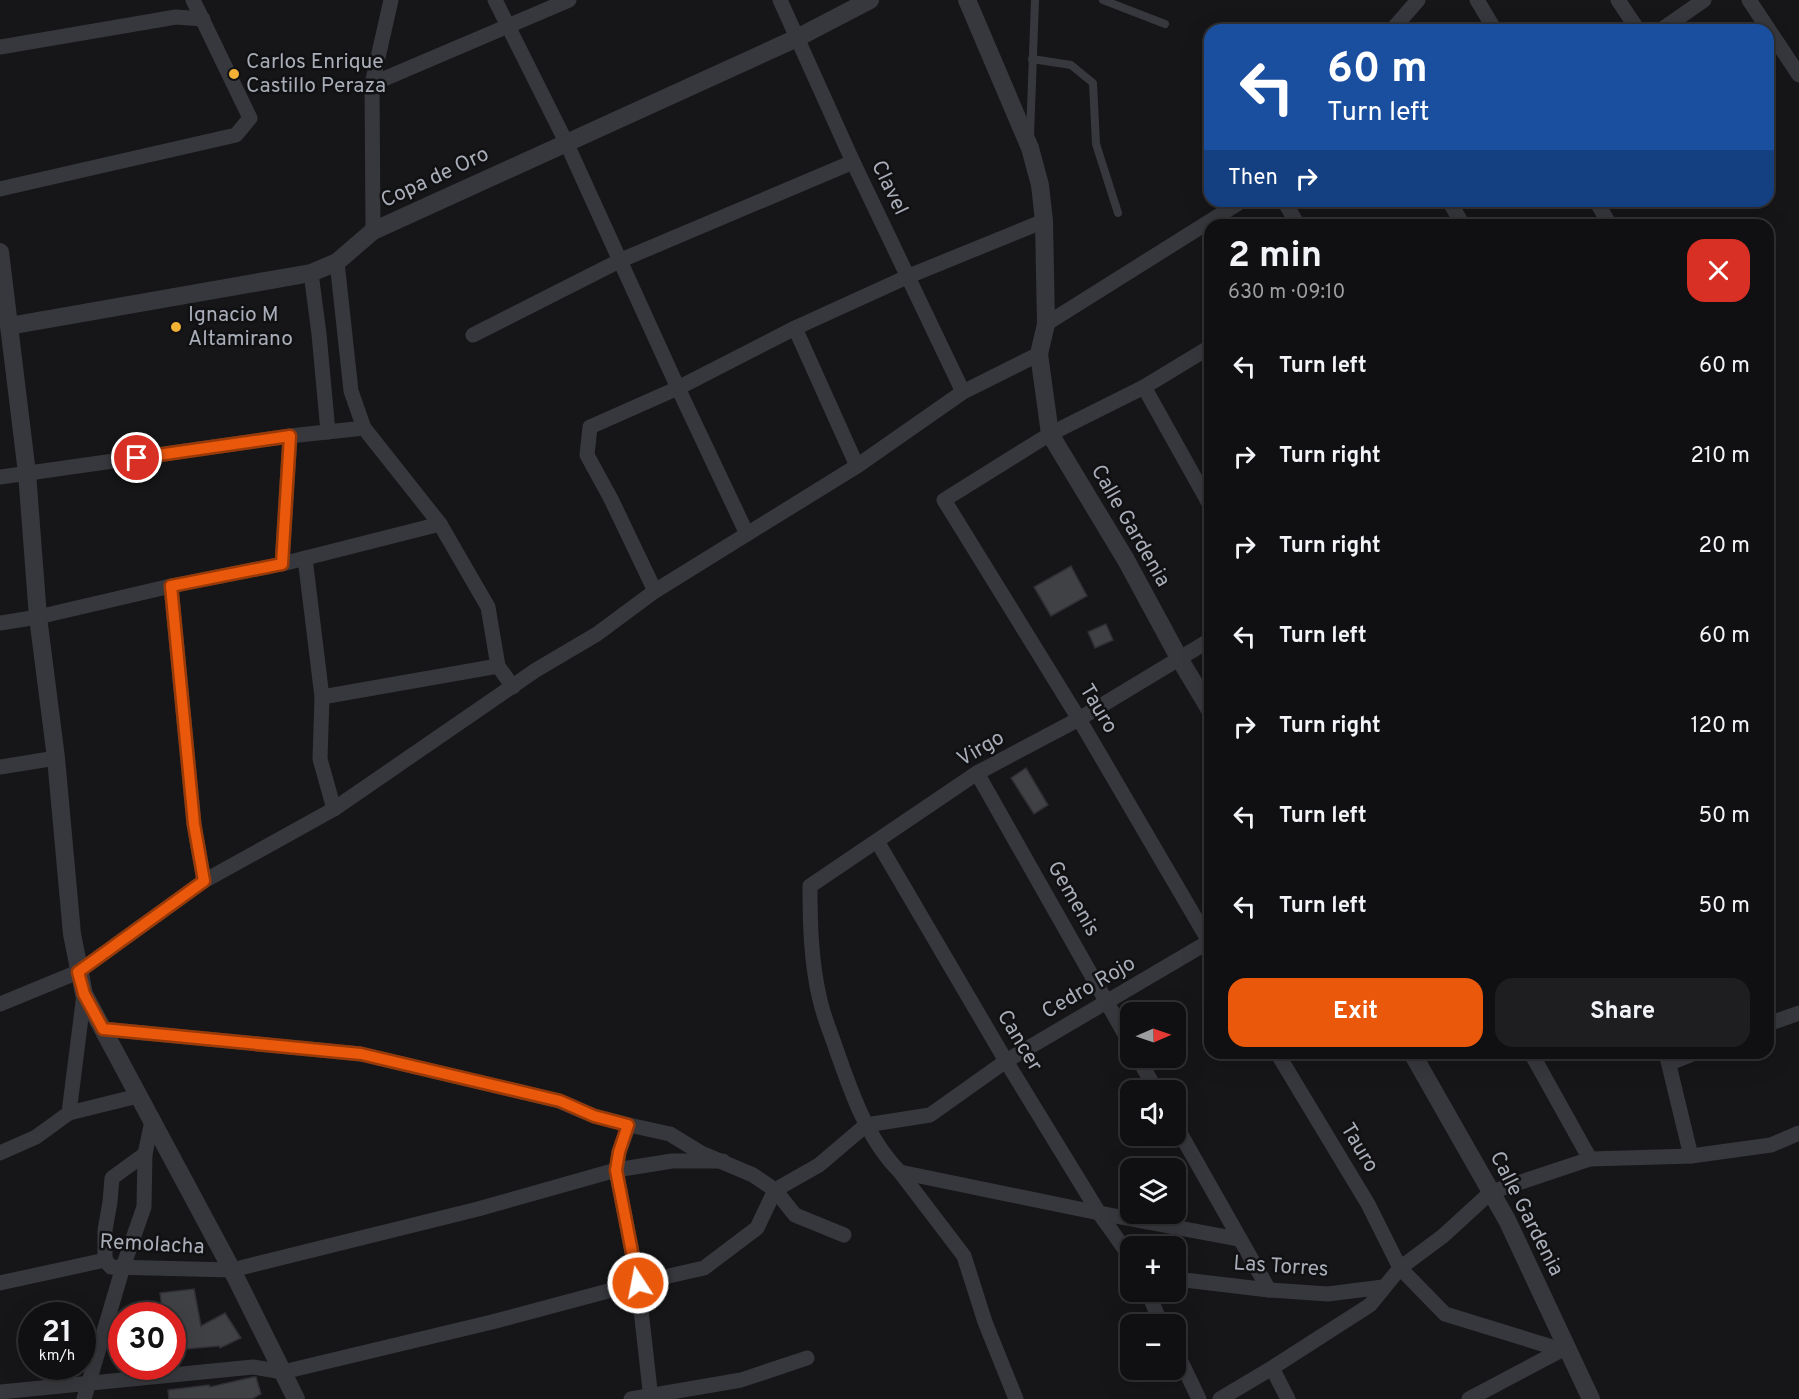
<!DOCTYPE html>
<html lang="en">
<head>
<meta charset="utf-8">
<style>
  body { margin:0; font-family:Overpass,sans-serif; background:#1e1e20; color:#f1f3f6; height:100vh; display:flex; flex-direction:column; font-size:22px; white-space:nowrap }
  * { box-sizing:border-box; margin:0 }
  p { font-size:20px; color:#9c9d9f }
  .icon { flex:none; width:33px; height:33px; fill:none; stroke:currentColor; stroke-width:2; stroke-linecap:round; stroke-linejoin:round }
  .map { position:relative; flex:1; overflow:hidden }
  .panel { position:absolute; left:1204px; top:219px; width:570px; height:840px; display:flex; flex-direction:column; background:#101012; border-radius:18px; box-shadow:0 6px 24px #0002,0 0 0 2px #303032 }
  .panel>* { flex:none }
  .guide { position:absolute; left:1204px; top:24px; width:570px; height:183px; border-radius:18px; box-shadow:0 6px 24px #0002,0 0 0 2px #303032; background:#1a4fa0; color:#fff; overflow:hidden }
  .needle { width:39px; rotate:88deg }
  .fabs { position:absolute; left:1120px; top:1002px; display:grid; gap:12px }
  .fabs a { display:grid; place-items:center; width:66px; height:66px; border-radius:12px; background:#101012; box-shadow:0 6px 24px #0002,0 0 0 2px #303032; font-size:30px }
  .speed { position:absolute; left:18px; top:1302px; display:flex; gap:12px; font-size:30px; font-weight:700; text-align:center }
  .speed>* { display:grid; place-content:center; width:78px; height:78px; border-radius:50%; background:#101012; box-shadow:0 6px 24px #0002,0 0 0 2px #303032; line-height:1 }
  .speed small { font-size:15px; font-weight:400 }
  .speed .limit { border:9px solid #d22; background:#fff; color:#111 }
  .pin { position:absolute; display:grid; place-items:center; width:51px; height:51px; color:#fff; margin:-26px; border:3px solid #fff; border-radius:50%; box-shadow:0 2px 6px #0007 }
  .me { position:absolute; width:66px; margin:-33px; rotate:349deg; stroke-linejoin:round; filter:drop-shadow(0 0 4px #0008) }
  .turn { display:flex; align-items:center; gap:21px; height:126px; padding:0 24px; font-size:27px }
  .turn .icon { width:78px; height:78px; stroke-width:2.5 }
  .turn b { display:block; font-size:42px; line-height:51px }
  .then { display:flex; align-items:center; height:57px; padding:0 24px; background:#0003; gap:12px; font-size:22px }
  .round { display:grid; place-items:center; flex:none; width:63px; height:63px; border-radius:18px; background:#1e1e20 }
  .head { display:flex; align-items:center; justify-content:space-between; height:102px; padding:0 24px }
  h1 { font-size:36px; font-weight:700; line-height:45px }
  .primary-button { display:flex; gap:12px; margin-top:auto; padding:12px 24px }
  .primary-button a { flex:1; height:69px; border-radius:18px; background:#ea580c; color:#fff; font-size:24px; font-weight:700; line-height:69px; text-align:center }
  .primary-button a+a { background:#1e1e20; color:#f1f3f6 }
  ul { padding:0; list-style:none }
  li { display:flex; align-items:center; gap:18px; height:90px; padding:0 24px }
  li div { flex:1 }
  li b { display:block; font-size:22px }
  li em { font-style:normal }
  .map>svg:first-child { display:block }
  .building { fill:#404145; stroke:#303034; stroke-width:1.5 }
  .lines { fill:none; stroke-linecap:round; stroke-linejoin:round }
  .service { stroke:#37383d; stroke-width:8 }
  .minor { stroke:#37383d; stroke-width:15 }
  .tertiary { stroke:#37383d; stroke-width:18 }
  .route-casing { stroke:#983908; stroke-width:15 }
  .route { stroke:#ea580c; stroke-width:10 }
  .poi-dot { fill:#f2b134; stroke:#111113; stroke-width:2 }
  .labels { text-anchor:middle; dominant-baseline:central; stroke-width:5; stroke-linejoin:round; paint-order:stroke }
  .poi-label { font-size:21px; fill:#a8adb8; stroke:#111113; text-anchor:start }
  .street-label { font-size:21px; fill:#a8adb8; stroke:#111113 }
</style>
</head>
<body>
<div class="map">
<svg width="1799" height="1399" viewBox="0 0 1799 1399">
  <rect width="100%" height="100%" fill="#161618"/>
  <!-- building -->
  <g class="building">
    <polygon points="1071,566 1087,596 1051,616 1034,587"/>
    <polygon points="1106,624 1113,640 1095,648 1088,632"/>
    <polygon points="1026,768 1048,805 1034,814 1011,778"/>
    <polygon points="194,1289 201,1326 225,1313 241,1338 220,1348 219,1346 187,1349 180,1334 172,1335 172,1316 163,1316 160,1293"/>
    <polygon points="253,1377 256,1377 261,1394 252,1399 169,1399 168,1390 209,1385 210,1387"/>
  </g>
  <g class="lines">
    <!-- service -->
    <g class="service">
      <polyline points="1103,0 1165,24"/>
      <polyline points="1032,59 1071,65 1093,83 1096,144 1118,213"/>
      <polyline points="1030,136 1035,0"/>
    </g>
    <!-- minor -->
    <g class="minor">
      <polyline points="495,0 566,142 678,388 747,534"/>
      <polyline points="780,0 853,162 963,392"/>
      <polyline points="1477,0 1495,30"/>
      <polyline points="1618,0 1638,30"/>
      <polyline points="1749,0 1799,75"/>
      <polyline points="1392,30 1418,0"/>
      <polyline points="1661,30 1704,0"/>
      <polyline points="0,47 176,17 203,19"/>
      <polyline points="372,84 569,0"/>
      <polyline points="0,189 236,135 250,118 193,0"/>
      <polyline points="1284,201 1298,225"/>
      <polyline points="1449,201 1463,225"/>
      <polyline points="1596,201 1610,225"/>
      <polyline points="373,231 372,84 391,0"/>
      <polyline points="337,262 351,391 364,428 440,524 488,607 498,666 513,687"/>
      <polyline points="311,273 319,334 328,432"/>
      <polyline points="1046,324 1242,201"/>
      <polyline points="795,328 857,466"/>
      <polyline points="473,335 619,261 853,162"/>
      <polyline points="1210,347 1144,387 1050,434 944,500 1079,719 1210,943"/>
      <polyline points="1144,387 1210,505"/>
      <polyline points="0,477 290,436 364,428"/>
      <polyline points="305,558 322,697 320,759 334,809"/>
      <polyline points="282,564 290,436"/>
      <polyline points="171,586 194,824 204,881"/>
      <polyline points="655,591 611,499 587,455 590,427 678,388 795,328 909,276 1044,221"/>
      <polyline points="0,623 38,617 171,586 282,564 440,524"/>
      <polyline points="322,697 498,666"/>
      <polyline points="0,767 56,758"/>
      <polyline points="977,773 1131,1045"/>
      <polyline points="877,841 1006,1061 1099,1213 1131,1258"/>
      <polyline points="0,1004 78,972 204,881 334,809 536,670 597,634 655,591 857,466 963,392 1039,354"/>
      <polyline points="1768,1024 1799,1013"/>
      <polyline points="103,1029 361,1054 559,1101 594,1116 629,1125 619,1152 616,1170 638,1283 651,1399"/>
      <polyline points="1277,1053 1368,1204 1400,1268 1445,1314 1562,1350"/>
      <polyline points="1531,1053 1590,1159"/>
      <polyline points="1666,1053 1691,1156"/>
      <polyline points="1138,1058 1156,1090"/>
      <polyline points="1670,1063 1695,1053"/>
      <polyline points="69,1113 84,994"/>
      <polyline points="629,1125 670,1134 701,1153 753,1175 775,1190 795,1215 844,1235"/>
      <polyline points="1176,1126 1269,1290"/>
      <polyline points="0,1153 36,1137 69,1113 138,1096"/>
      <polyline points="900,1172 1099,1213 1238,1239"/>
      <polyline points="105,1260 105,1230 110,1202 112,1178 145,1154"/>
      <polyline points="1176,1279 1269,1290 1328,1294 1383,1287"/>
      <polyline points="0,1283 105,1260 111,1267 232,1270 478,1209 616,1170 672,1161 723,1161"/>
      <polyline points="1148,1292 1161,1324"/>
      <polyline points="1176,1351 1199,1399"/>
      <polyline points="1272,1368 1288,1399"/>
      <polyline points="0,1392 253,1367 283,1372 492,1322 638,1283 704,1268 757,1228 775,1190 819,1165 866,1125 930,1115 1006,1061 1210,941"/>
      <polyline points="84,1399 123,1267 144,1207 145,1154 152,1121"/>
      <polyline points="631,1399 741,1380 807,1358"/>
      <path d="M 1016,1399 L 985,1322 L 964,1256 L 900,1172 C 866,1138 850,1089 834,1043 C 829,1029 823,1014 820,1000 C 811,963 810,924 810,886 L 977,773 L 1079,719 L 1210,640"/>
      <polyline points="1220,1399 1272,1368 1370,1305 1400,1268 1443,1236 1491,1192 1590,1159 1691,1156 1771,1145 1799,1133"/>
      <polyline points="1469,1399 1567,1347"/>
    </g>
    <!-- tertiary -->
    <g class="tertiary">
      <polyline points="967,0 1030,148 1040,185 1044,221 1046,324 1039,354 1050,434 1126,560 1179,658 1210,710"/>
      <polyline points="0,252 27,473 38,617 56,758 72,934 84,994 232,1270 296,1399"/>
      <polyline points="9,326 311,273 337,262 373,231 797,38 870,0"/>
      <polyline points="1412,1053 1507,1220 1591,1399"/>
    </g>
  </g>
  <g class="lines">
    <!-- route casing -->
    <g class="route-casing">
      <polyline id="route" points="137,458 290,436 282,564 171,586 194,824 204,881 78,972 84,994 103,1029 361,1054 560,1101 594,1116 628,1125 619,1152 616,1170 638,1283"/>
    </g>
    <!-- route -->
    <use href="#route" class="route"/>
  </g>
  <!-- markers -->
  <g class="poi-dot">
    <circle cx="234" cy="74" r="6"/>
    <circle cx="176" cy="327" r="6"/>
  </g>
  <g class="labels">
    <!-- poi labels -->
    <g class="poi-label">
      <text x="246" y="62">Carlos Enrique<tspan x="246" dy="24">Castillo Peraza</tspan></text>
      <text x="188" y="315">Ignacio M<tspan x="188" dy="24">Altamirano</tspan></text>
    </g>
    <!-- street labels -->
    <g class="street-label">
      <text transform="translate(435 178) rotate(-25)">Copa de Oro</text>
      <text transform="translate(889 188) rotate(64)">Clavel</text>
      <text transform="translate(1130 526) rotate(60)">Calle Gardenia</text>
      <text transform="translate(1098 709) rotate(59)">Tauro</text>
      <text transform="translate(981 749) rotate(-30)">Virgo</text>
      <text transform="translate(1073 899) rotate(60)">Gemenis</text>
      <text transform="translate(1089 988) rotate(-30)">Cedro Rojo</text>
      <text transform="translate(1019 1041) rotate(59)">Cancer</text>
      <text transform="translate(1359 1148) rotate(59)">Tauro</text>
      <text transform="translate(1526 1214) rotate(63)">Calle Gardenia</text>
      <text transform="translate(152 1245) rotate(3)">Remolacha</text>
      <text transform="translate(1281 1267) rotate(4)">Las Torres</text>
    </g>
  </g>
</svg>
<div class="fabs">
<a><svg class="needle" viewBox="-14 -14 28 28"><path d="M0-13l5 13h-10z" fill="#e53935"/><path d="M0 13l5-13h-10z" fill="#9c9d9f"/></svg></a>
<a><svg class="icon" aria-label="sound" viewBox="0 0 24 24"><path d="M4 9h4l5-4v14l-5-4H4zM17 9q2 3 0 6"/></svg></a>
<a><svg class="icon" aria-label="layers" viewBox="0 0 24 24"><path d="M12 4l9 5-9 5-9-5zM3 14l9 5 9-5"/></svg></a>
<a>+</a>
<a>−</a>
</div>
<div class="speed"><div>21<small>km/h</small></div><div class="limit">30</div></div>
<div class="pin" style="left:137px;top:458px;background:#d93025"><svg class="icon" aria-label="arrive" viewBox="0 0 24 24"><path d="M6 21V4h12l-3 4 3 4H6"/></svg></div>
<svg class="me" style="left:638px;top:1283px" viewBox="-20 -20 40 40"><circle r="17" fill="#ea580c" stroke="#fff" stroke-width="3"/><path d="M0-11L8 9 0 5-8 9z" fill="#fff"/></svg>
<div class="guide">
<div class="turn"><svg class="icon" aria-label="left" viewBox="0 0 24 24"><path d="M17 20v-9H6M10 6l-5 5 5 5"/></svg><div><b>60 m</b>Turn left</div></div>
<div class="then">Then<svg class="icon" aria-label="right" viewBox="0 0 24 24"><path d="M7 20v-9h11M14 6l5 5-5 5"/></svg></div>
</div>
<section class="panel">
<div class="head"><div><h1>2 min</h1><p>630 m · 09:10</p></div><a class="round" style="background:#d93025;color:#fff"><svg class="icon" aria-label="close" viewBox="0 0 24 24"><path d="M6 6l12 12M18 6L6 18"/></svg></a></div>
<ul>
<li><svg class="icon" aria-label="left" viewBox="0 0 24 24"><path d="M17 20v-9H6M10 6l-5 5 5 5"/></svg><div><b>Turn left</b></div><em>60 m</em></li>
<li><svg class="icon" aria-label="right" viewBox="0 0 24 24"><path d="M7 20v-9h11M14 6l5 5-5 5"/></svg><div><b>Turn right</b></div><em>210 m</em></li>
<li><svg class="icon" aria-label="right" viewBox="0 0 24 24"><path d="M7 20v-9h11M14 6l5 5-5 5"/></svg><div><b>Turn right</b></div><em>20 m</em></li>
<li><svg class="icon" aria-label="left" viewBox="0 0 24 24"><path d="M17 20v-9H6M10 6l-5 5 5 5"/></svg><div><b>Turn left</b></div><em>60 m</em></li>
<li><svg class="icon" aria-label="right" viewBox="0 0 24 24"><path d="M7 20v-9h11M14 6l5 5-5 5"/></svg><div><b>Turn right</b></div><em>120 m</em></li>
<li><svg class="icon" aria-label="left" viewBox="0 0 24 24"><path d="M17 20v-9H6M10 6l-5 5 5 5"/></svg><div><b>Turn left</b></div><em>50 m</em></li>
<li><svg class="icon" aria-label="left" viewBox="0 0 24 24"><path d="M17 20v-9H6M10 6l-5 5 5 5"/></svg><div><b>Turn left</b></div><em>50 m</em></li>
</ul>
<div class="primary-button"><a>Exit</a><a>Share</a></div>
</section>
</div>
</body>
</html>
